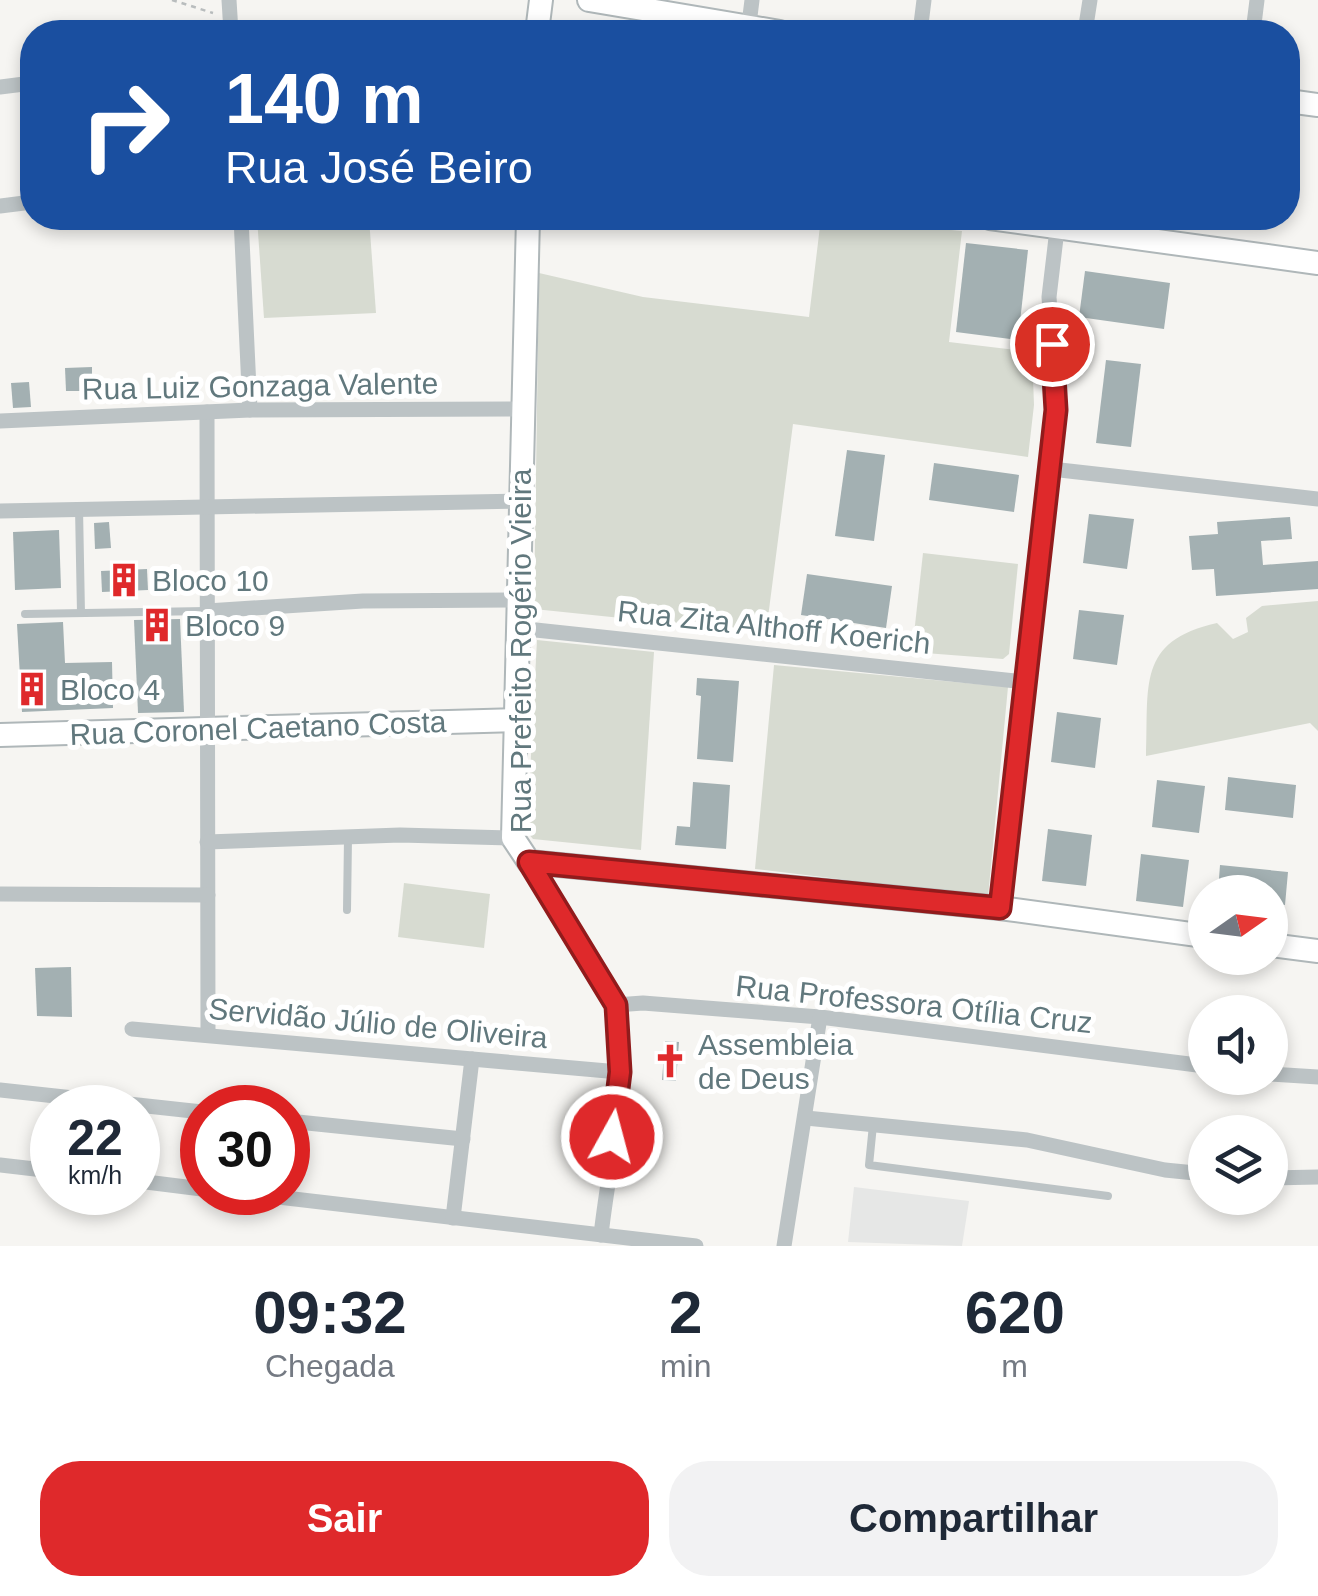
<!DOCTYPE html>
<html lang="pt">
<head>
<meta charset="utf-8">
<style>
  body { margin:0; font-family:Arial,sans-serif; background:#f2f2f3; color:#1f2937; height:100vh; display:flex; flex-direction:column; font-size:38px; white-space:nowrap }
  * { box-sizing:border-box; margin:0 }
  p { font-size:32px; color:#747a83 }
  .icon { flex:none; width:55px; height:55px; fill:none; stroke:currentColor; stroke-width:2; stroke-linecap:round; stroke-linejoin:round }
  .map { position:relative; height:1246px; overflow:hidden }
  .sheet { display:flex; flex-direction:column; background:#fff; flex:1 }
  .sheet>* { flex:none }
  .guide { position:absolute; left:20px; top:20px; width:1280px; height:210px; border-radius:40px; box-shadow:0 5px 15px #0003; background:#1a4fa0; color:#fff; overflow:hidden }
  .needle { width:65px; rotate:76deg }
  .buttons { position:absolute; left:1188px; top:875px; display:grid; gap:20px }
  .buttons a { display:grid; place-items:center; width:100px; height:100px; border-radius:50%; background:#fff; box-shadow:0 5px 15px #0003; font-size:50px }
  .speed { position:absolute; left:30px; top:1085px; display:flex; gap:20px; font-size:50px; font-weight:700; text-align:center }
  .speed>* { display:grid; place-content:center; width:130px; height:130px; border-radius:50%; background:#fff; box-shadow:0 5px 15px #0003; line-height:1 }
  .speed small { font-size:25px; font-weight:400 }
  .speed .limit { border:15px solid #d22; background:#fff; color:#111 }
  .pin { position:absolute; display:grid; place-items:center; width:85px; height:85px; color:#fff; margin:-42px; border:5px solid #fff; border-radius:50%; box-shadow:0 2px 10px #0007 }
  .me { position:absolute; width:110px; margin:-55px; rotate:7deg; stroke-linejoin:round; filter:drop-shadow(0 0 8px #0008) }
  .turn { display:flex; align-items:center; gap:35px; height:210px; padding:0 40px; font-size:45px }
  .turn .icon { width:130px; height:130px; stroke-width:2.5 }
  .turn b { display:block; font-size:70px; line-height:85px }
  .eta { display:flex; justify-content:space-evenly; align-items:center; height:170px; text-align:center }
  .eta b { font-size:60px; font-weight:700; line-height:70px }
  .action { display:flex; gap:20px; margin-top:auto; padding:20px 40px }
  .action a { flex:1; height:115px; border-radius:40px; background:#df292b; color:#fff; font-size:40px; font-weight:700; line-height:115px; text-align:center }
  .action a+a { background:#f2f2f3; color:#1f2937 }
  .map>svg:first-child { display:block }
  .built { fill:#e6e7e6 }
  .green { fill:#d7dbd1 }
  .building { fill:#a3b0b2 }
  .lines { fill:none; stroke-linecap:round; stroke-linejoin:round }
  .secondary-casing { stroke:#afb7b9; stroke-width:26 }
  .path { stroke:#b9bdbe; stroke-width:2.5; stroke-dasharray:5 5; stroke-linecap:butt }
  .lane { stroke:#bcc3c5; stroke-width:8 }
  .street { stroke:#bcc3c5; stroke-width:15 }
  .secondary { stroke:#fff; stroke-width:22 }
  .route-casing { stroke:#911b1c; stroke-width:25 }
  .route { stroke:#df292b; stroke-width:18 }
  .labels { text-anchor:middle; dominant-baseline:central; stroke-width:10; stroke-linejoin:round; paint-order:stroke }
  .street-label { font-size:30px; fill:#61787d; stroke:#fff }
  .poi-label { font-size:30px; fill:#61787d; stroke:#fff; text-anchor:start }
</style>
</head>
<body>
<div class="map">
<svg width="1318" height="1246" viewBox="0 0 1318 1246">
  <rect width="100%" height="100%" fill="#f6f5f2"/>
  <!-- built -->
  <polygon class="built" points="854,1187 969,1201 962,1246 848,1242"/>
  <!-- green -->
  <g class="green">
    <polygon points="257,218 369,218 376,313 264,318"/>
    <polygon points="821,218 962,231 949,342 1032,352 1034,405 1028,457 793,424 766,633 534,609 539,273 643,297 809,317"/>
    <polygon points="923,553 1018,564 1009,654 1003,659 912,652"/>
    <path d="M 1318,601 L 1318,731 L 1310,723 L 1146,756 C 1149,686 1136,641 1217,623 L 1233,639 L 1248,632 L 1246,618 L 1262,606 Z"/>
    <polygon points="537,640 654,652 641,850 533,839 527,832"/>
    <polygon points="774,665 1008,687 988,897 755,869"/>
    <polygon points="404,883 490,894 484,948 398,937"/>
  </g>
  <!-- building -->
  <g class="building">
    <polygon points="966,243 1028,250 1018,340 956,332"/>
    <polygon points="1085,271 1170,283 1164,329 1079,317"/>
    <polygon points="1106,360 1141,364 1131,447 1096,443"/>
    <polygon points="92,367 92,391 66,391 65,368"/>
    <polygon points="29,382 31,407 13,408 11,383"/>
    <polygon points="847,450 885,455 874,541 835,536"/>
    <polygon points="934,463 1019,475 1014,512 929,500"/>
    <polygon points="1089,514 1134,519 1127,569 1083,563"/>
    <polygon points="1290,517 1292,539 1261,541 1263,565 1318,561 1318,589 1216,596 1214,569 1192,570 1189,536 1218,534 1217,522"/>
    <polygon points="109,522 111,548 95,549 94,523"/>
    <polygon points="59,530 61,588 15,590 13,532"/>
    <polygon points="147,569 148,590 102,592 101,571"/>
    <polygon points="807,574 892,586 886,628 801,615"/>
    <polygon points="1079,610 1124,615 1117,665 1073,659"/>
    <polygon points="180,619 184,712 138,713 134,620"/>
    <polygon points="63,622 65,663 112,662 113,708 22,712 17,624"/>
    <polygon points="697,678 739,681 733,762 697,759 701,696 696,695"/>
    <polygon points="1057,712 1101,718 1095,768 1051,762"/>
    <polygon points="1228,777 1296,785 1293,818 1225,810"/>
    <polygon points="1157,780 1205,786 1199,833 1152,827"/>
    <polygon points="693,782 730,785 726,849 675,845 677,826 690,827"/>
    <polygon points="1048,829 1092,835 1086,886 1042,881"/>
    <polygon points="1141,854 1189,860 1183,907 1136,901"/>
    <polygon points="1220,865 1288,872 1285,905 1270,904 1270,892 1218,892"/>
    <polygon points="71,967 72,1017 37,1016 35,968"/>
    <polygon points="665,1041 679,1042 676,1081 662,1080"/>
  </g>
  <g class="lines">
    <!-- secondary casing -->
    <g class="secondary-casing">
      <g id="secondary">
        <polyline points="589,0 780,32"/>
        <polyline points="537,32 541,0"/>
        <polyline points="1288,101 1318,105"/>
        <polyline points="528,218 513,838 529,862 1000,908 1205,936"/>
        <polyline points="990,218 1318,263"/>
        <polyline points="0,735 516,720"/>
        <polyline points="1270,945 1318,951"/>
      </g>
    </g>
    <!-- path -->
    <polyline class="path" points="172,0 213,13"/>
    <!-- lane -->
    <g class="lane">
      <polyline points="231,30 257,32"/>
      <polyline points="79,508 81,613"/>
      <polyline points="25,614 206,611"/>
      <polyline points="347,910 348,838"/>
      <polyline points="873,1125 869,1165 1108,1196"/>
    </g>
    <!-- street -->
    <g class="street">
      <polyline points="229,0 231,32"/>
      <polyline points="748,32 752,0"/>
      <polyline points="920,32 924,0"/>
      <polyline points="1085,32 1090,0"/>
      <polyline points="1253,32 1257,0"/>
      <polyline points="0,87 32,83"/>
      <polyline points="0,206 32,202"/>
      <polyline points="241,218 250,410"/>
      <polyline points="207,412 208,1035"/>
      <polyline points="0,421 250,410 522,409"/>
      <polyline points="1051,469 1318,499"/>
      <polyline points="0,511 521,501"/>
      <polyline points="207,611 363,601 519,600"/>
      <polyline points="517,628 1025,682"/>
      <polyline points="207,842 400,835 513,838"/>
      <path d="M 529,862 L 616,1005 C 631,1077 609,1162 601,1235"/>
      <polyline points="0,894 208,895"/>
      <polyline points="1000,908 1057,410 1049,297 1058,221"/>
      <polyline points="616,1005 643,1003 820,1017 1205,1066"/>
      <polyline points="132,1029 619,1072"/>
      <polyline points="1270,1074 1318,1077"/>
      <polyline points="0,1090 202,1112"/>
      <polyline points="806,1118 1027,1140 1165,1170 1205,1174"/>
      <polyline points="288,1121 463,1139"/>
      <polyline points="0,1165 52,1171"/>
      <polyline points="1270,1178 1318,1177"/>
      <polyline points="138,1181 202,1189"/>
      <polyline points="235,1192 696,1246"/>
      <polyline points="453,1218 472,1059"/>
      <polyline points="784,1246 820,1017"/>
    </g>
    <!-- secondary -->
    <use href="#secondary" class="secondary"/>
  </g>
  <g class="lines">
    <!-- route casing -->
    <g class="route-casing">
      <polyline id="route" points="612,1137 620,1072 616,1005 529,862 1000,908 1056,410 1052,344"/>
    </g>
    <!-- route -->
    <use href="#route" class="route"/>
  </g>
  <!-- icons -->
  <defs>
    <g id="building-bare" transform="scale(2.7)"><path d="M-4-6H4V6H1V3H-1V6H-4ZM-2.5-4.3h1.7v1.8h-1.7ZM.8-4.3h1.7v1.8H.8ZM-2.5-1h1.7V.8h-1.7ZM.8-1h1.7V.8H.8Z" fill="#df292b" stroke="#fff" stroke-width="2.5" paint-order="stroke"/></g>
    <g id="church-bare" transform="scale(2.7)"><path d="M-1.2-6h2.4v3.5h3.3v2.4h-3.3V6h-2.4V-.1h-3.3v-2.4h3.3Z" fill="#df292b" stroke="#fff" stroke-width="2.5" paint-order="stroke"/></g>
  </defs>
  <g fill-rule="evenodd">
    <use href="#building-bare" x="124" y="580"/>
    <use href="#building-bare" x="157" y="625"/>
    <use href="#building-bare" x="32" y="689"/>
    <use href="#church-bare" x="670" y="1061"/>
  </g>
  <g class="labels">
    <!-- street labels -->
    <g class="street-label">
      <text transform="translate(260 386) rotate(-1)">Rua Luiz Gonzaga Valente</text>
      <text transform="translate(774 627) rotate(6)">Rua Zita Althoff Koerich</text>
      <text transform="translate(520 651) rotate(-90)">Rua Prefeito Rogério Vieira</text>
      <text transform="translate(258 728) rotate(-2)">Rua Coronel Caetano Costa</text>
      <text transform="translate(914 1004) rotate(6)">Rua Professora Otília Cruz</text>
      <text transform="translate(378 1023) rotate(5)">Servidão Júlio de Oliveira</text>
    </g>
    <!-- poi labels -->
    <g class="poi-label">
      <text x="152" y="580">Bloco 10</text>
      <text x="185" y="625">Bloco 9</text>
      <text x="60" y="689">Bloco 4</text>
      <text x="698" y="1044">Assembleia<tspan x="698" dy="34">de Deus</tspan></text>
    </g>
  </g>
</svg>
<div class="buttons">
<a><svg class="needle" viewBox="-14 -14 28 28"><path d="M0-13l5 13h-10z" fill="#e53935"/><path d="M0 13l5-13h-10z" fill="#747a83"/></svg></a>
<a><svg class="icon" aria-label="sound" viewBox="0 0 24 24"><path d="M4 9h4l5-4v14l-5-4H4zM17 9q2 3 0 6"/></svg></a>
<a><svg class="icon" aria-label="layers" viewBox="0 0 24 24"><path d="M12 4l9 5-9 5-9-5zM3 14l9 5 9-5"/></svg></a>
</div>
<div class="speed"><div>22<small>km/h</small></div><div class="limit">30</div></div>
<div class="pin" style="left:1052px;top:344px;background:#d93025"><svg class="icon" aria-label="arrive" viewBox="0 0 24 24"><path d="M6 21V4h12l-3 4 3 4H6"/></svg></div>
<svg class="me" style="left:612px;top:1137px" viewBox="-20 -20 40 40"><circle r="17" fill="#df292b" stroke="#fff" stroke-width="3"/><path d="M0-11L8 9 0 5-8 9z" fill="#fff"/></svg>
<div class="guide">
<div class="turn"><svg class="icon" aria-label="right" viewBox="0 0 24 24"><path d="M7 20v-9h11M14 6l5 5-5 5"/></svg><div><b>140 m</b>Rua José Beiro</div></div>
</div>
</div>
<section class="sheet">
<div class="eta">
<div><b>09:32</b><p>Chegada</p></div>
<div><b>2</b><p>min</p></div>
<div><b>620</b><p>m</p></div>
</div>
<div class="action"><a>Sair</a><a>Compartilhar</a></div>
</section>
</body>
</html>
